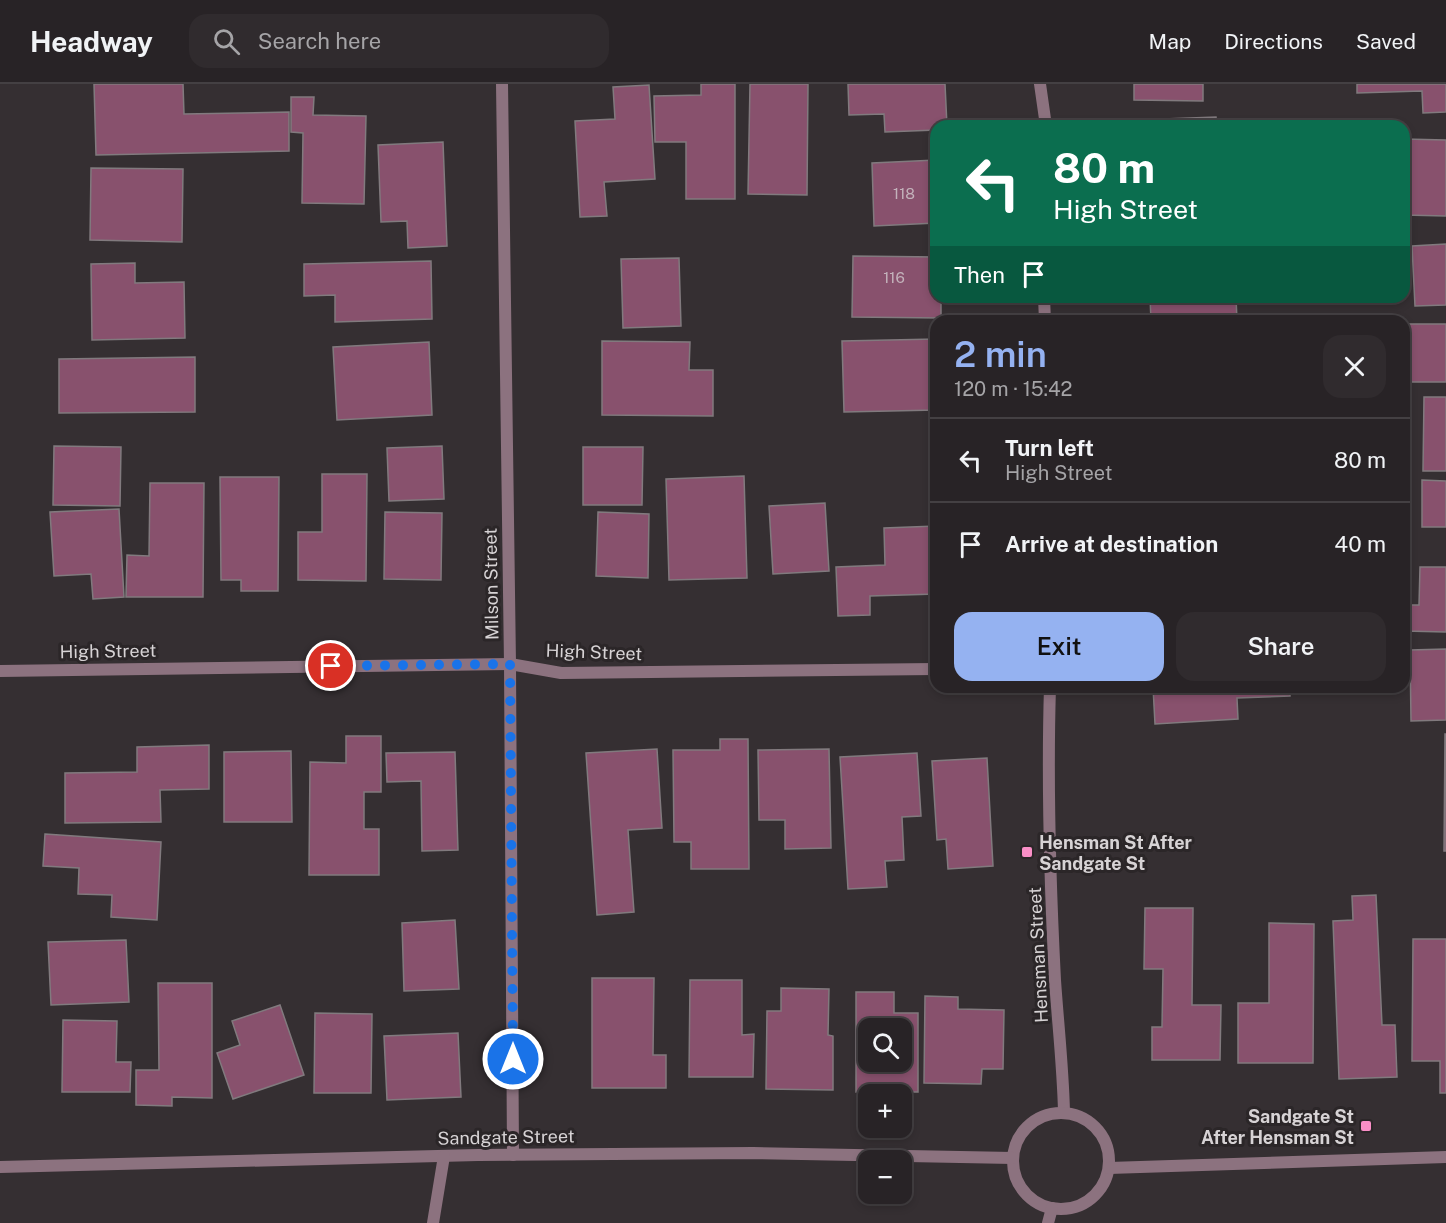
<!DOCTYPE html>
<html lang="en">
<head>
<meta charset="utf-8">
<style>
  body { margin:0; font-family:"Public Sans",sans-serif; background:#302b2e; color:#f1f3f6; height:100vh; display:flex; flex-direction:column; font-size:22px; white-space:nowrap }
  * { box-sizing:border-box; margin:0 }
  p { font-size:20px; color:#a5a4a7 }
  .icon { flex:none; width:33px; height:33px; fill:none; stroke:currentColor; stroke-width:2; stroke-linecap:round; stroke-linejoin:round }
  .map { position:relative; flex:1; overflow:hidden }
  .side { position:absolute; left:930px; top:231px; width:480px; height:378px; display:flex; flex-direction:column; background:#282326; border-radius:18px; box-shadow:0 3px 9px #0003,0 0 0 2px #444043 }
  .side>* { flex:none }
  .hud { position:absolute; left:930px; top:36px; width:480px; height:183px; border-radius:18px; box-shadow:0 3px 9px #0003,0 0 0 2px #444043; background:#0b6e4f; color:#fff; overflow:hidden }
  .controls { position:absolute; left:858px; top:934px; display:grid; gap:12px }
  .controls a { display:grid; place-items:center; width:54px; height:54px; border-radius:12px; background:#282326; box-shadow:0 3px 9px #0003,0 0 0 2px #444043; font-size:30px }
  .pin { position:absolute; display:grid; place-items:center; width:51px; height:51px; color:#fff; margin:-26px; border:3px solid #fff; border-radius:50%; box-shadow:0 2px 6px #0007 }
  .me { position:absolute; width:66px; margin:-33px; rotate:0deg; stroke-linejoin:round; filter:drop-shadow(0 0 4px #0008) }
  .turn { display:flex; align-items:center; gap:21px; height:126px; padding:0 24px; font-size:27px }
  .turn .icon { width:78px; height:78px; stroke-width:2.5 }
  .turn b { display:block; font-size:42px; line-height:51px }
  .then { display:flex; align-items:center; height:57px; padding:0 24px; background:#0003; gap:12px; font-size:22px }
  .round { display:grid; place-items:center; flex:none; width:63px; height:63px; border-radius:18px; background:#302b2e }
  .summary { display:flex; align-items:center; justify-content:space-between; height:102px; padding:0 24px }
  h1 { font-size:36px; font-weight:600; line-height:45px; color:#95b2f1 }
  .action { display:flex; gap:12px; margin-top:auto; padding:12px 24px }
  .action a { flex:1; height:69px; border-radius:18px; background:#95b2f1; color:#111; font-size:24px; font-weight:600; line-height:69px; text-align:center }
  .action a+a { background:#302b2e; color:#f1f3f6 }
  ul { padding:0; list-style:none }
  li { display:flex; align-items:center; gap:18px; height:84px; padding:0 24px; border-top:2px solid #444043 }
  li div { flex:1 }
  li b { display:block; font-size:22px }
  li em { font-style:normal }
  header { display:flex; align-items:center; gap:36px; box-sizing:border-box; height:84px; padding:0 30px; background:#282326; border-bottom:2px solid #444043 }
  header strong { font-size:28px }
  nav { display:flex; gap:33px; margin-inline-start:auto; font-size:21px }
  .search { width:420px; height:54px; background:#302b2e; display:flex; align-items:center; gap:15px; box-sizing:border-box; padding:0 21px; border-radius:18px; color:#a5a4a7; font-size:22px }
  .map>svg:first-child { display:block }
  .building { fill:#88516d; stroke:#817a7e; stroke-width:1.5; fill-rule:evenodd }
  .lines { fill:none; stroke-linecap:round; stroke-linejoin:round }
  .minor { stroke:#8c727f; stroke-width:12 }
  .route { stroke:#1a73e8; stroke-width:10; stroke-dasharray:0 18 }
  .poi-dot { fill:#fa8fc7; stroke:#2b2628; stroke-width:2 }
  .labels { text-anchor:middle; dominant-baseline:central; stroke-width:6; stroke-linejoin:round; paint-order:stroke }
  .number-label { font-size:15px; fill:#c3b2bb }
  .street-label { font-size:18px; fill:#d7d3d5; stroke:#2b2628 }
  .poi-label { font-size:18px; font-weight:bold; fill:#d7d3d5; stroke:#2b2628; text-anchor:start }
</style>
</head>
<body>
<header>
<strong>Headway</strong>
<div class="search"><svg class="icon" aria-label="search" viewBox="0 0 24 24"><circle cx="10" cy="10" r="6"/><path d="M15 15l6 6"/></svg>Search here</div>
<nav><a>Map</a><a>Directions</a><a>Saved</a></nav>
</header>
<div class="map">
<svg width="1446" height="1139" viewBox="0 0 1446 1139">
  <rect width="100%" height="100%" fill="#352f32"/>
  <!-- building -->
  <g class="building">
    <polygon points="94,0 183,0 184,30 289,28 289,67 96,71"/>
    <polygon points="701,0 735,0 735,115 686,115 686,58 655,58 654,12 701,11"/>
    <polygon points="750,0 808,0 807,111 748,110"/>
    <polygon points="848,0 945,0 947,42 936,42 936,46 885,48 884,30 849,31"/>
    <polygon points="1134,0 1203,0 1203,17 1134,16"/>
    <polygon points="1357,0 1446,0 1446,28 1423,29 1422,7 1357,9"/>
    <polygon points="649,1 655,95 604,98 607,132 580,133 575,37 615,35 613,3"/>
    <polygon points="291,13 314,13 313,31 366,32 364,120 302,119 303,49 291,48"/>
    <polygon points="1216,33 1217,42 1138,42 1137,36"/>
    <polygon points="1404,55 1446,56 1446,132 1404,131"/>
    <polygon points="443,58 447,162 408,164 407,137 381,138 378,61"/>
    <polygon points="936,76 936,139 874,142 872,79"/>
    <polygon points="91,84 183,85 182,158 90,156"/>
    <polygon points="1446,160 1446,221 1415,222 1412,162"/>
    <polygon points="853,172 936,173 936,213 941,213 941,234 852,233"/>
    <polygon points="679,174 681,242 623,244 621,175"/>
    <polygon points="431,177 432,235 335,238 335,211 304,212 304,180"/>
    <polygon points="135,179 135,199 184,198 185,254 92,256 91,180"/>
    <polygon points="1150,213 1236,213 1237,237 1151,237"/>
    <rect x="1405" y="240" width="41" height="58"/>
    <polygon points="936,255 936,326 844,328 842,257"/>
    <polygon points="602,257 690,258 689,286 713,286 713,332 602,331"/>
    <polygon points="429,258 432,331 337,336 333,263"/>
    <polygon points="195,273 195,328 59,329 59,275"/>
    <polygon points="1424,313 1446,313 1446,387 1423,387"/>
    <polygon points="54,362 121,363 120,422 53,421"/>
    <polygon points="442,362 444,415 389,417 387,364"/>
    <polygon points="583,363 643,363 642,421 583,421"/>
    <polygon points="322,390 367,390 366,497 298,496 298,448 322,448"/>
    <polygon points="744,392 747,494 669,496 666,395"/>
    <polygon points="220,393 279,393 278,507 241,507 241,496 221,496"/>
    <polygon points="1422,396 1446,397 1446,443 1422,443"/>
    <polygon points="150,399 204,399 203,513 126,513 127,471 149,472"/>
    <polygon points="825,419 829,487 773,490 769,422"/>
    <polygon points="119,425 124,513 93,515 91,490 54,492 50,428"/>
    <polygon points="385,428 442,429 441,496 384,495"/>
    <polygon points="598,428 649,430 648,494 596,492"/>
    <polygon points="936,442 936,510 870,512 870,531 838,532 836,483 885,481 884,444"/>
    <polygon points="1420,483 1446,483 1446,548 1404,547 1404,521 1419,521"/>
    <polygon points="1446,565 1446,636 1411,637 1410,566"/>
    <polygon points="1153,603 1290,603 1290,612 1237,614 1238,635 1155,640"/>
    <polygon points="1445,650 1446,650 1446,767 1444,767"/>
    <polygon points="346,652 381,652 381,708 364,708 364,745 379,745 379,791 309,791 310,678 346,679"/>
    <polygon points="720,655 748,655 749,785 691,785 691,758 674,758 673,666 720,666"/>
    <polygon points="209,661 209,705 160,706 161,738 65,739 65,689 137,688 137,663"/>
    <polygon points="657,665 662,744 628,746 634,828 597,831 586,669"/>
    <polygon points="829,665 831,764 785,765 785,736 759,736 758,666"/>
    <polygon points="291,667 292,738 224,738 224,668"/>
    <polygon points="455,668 458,766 422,767 421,697 387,698 386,669"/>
    <polygon points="917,669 921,732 902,733 904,776 885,777 887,803 848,805 840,673"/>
    <polygon points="987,674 993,782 948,785 946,755 937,756 932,677"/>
    <polygon points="45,750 161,758 157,836 111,833 112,811 78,810 79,784 43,782"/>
    <polygon points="1376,811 1382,941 1395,941 1397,993 1339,995 1333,837 1353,836 1352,812"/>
    <polygon points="1145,824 1193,824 1192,921 1221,921 1220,976 1152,976 1152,943 1162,943 1163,885 1144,885"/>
    <polygon points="455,836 459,905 404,907 402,839"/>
    <polygon points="1269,839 1314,840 1313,979 1238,979 1238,919 1269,919"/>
    <polygon points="1413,855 1446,855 1446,1009 1440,1009 1440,977 1412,977"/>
    <polygon points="126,856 129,918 51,921 48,858"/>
    <polygon points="592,894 654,894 653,971 666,971 666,1004 592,1004"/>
    <polygon points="690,896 742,896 742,951 754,950 753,993 689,993"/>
    <polygon points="158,899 212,899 212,1014 172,1013 172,1022 136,1021 136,986 159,986"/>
    <polygon points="781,904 829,905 828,951 833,952 833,1006 766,1005 767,927 781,927"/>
    <path d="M 856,908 L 894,908 L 894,929 L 918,929 L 918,1008 L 856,1008 ZM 868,945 L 902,945 L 902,978 L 868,978 Z"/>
    <polygon points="925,912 958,913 958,925 1004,926 1003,985 982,985 981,1000 924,999"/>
    <polygon points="280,921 304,991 233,1015 217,969 240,961 232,937"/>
    <polygon points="315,929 372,930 371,1009 314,1009"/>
    <polygon points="63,936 117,937 116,978 131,978 130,1008 62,1008"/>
    <polygon points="458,949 461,1013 387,1016 384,952"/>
  </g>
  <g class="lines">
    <!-- minor -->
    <g class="minor">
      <polyline points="502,0 510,580 513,1071"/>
      <polyline points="1040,0 1046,42"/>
      <polyline points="1044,213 1045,237"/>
      <polyline points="0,587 510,580 561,589 936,585"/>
      <path d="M 1050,603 C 1047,700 1050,799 1055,896 C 1058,940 1063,984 1064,1028"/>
      <circle cx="1061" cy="1077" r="48"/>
      <polyline points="0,1083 478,1071 753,1069 1013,1074"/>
      <polyline points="1109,1084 1446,1073"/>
      <polyline points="433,1139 444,1072"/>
      <polyline points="1048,1139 1052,1124"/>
    </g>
  </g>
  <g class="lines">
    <!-- route -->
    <polyline class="route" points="331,582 510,580 513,975"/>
  </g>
  <!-- markers -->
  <g class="poi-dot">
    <rect x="1021" y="762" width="12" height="12" rx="3"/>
    <rect x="1360" y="1036" width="12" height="12" rx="3"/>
  </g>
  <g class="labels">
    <!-- number labels -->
    <g class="number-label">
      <text x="904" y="109">118</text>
      <text x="894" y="193">116</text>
    </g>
    <!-- street labels -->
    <g class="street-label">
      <text transform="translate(491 500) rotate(-91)">Milson Street</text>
      <text transform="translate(108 567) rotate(-1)">High Street</text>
      <text transform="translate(594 568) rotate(2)">High Street</text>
      <text transform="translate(1038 871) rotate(-93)">Hensman Street</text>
      <text transform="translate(506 1053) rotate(-1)">Sandgate Street</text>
    </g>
    <!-- poi labels -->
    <g class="poi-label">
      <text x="1039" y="758">Hensman St After<tspan x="1039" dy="21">Sandgate St</tspan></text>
      <text x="1354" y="1032" text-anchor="end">Sandgate St<tspan x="1354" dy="21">After Hensman St</tspan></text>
    </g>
  </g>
</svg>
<div class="controls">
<a><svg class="icon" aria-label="search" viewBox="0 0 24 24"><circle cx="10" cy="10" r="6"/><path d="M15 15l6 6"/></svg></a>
<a>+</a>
<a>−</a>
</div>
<div class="pin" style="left:331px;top:582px;background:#d93025"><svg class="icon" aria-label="arrive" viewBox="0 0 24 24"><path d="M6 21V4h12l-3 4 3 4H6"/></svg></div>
<svg class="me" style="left:513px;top:975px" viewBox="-20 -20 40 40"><circle r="17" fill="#1a73e8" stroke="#fff" stroke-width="3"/><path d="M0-11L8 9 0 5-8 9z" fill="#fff"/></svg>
<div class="hud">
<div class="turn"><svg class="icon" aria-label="left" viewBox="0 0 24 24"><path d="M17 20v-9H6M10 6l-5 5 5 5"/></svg><div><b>80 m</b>High Street</div></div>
<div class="then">Then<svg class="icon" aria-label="arrive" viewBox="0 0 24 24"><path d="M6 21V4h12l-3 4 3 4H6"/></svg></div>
</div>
<section class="side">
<div class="summary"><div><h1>2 min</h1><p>120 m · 15:42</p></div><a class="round"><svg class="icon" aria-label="close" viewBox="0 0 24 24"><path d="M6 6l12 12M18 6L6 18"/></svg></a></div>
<ul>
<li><svg class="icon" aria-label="left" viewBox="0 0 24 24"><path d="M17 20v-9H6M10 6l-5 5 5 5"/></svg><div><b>Turn left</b><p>High Street</p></div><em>80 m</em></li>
<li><svg class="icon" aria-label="arrive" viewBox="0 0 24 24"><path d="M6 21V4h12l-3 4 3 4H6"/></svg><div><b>Arrive at destination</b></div><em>40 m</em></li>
</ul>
<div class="action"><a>Exit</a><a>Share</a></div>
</section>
</div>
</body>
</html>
